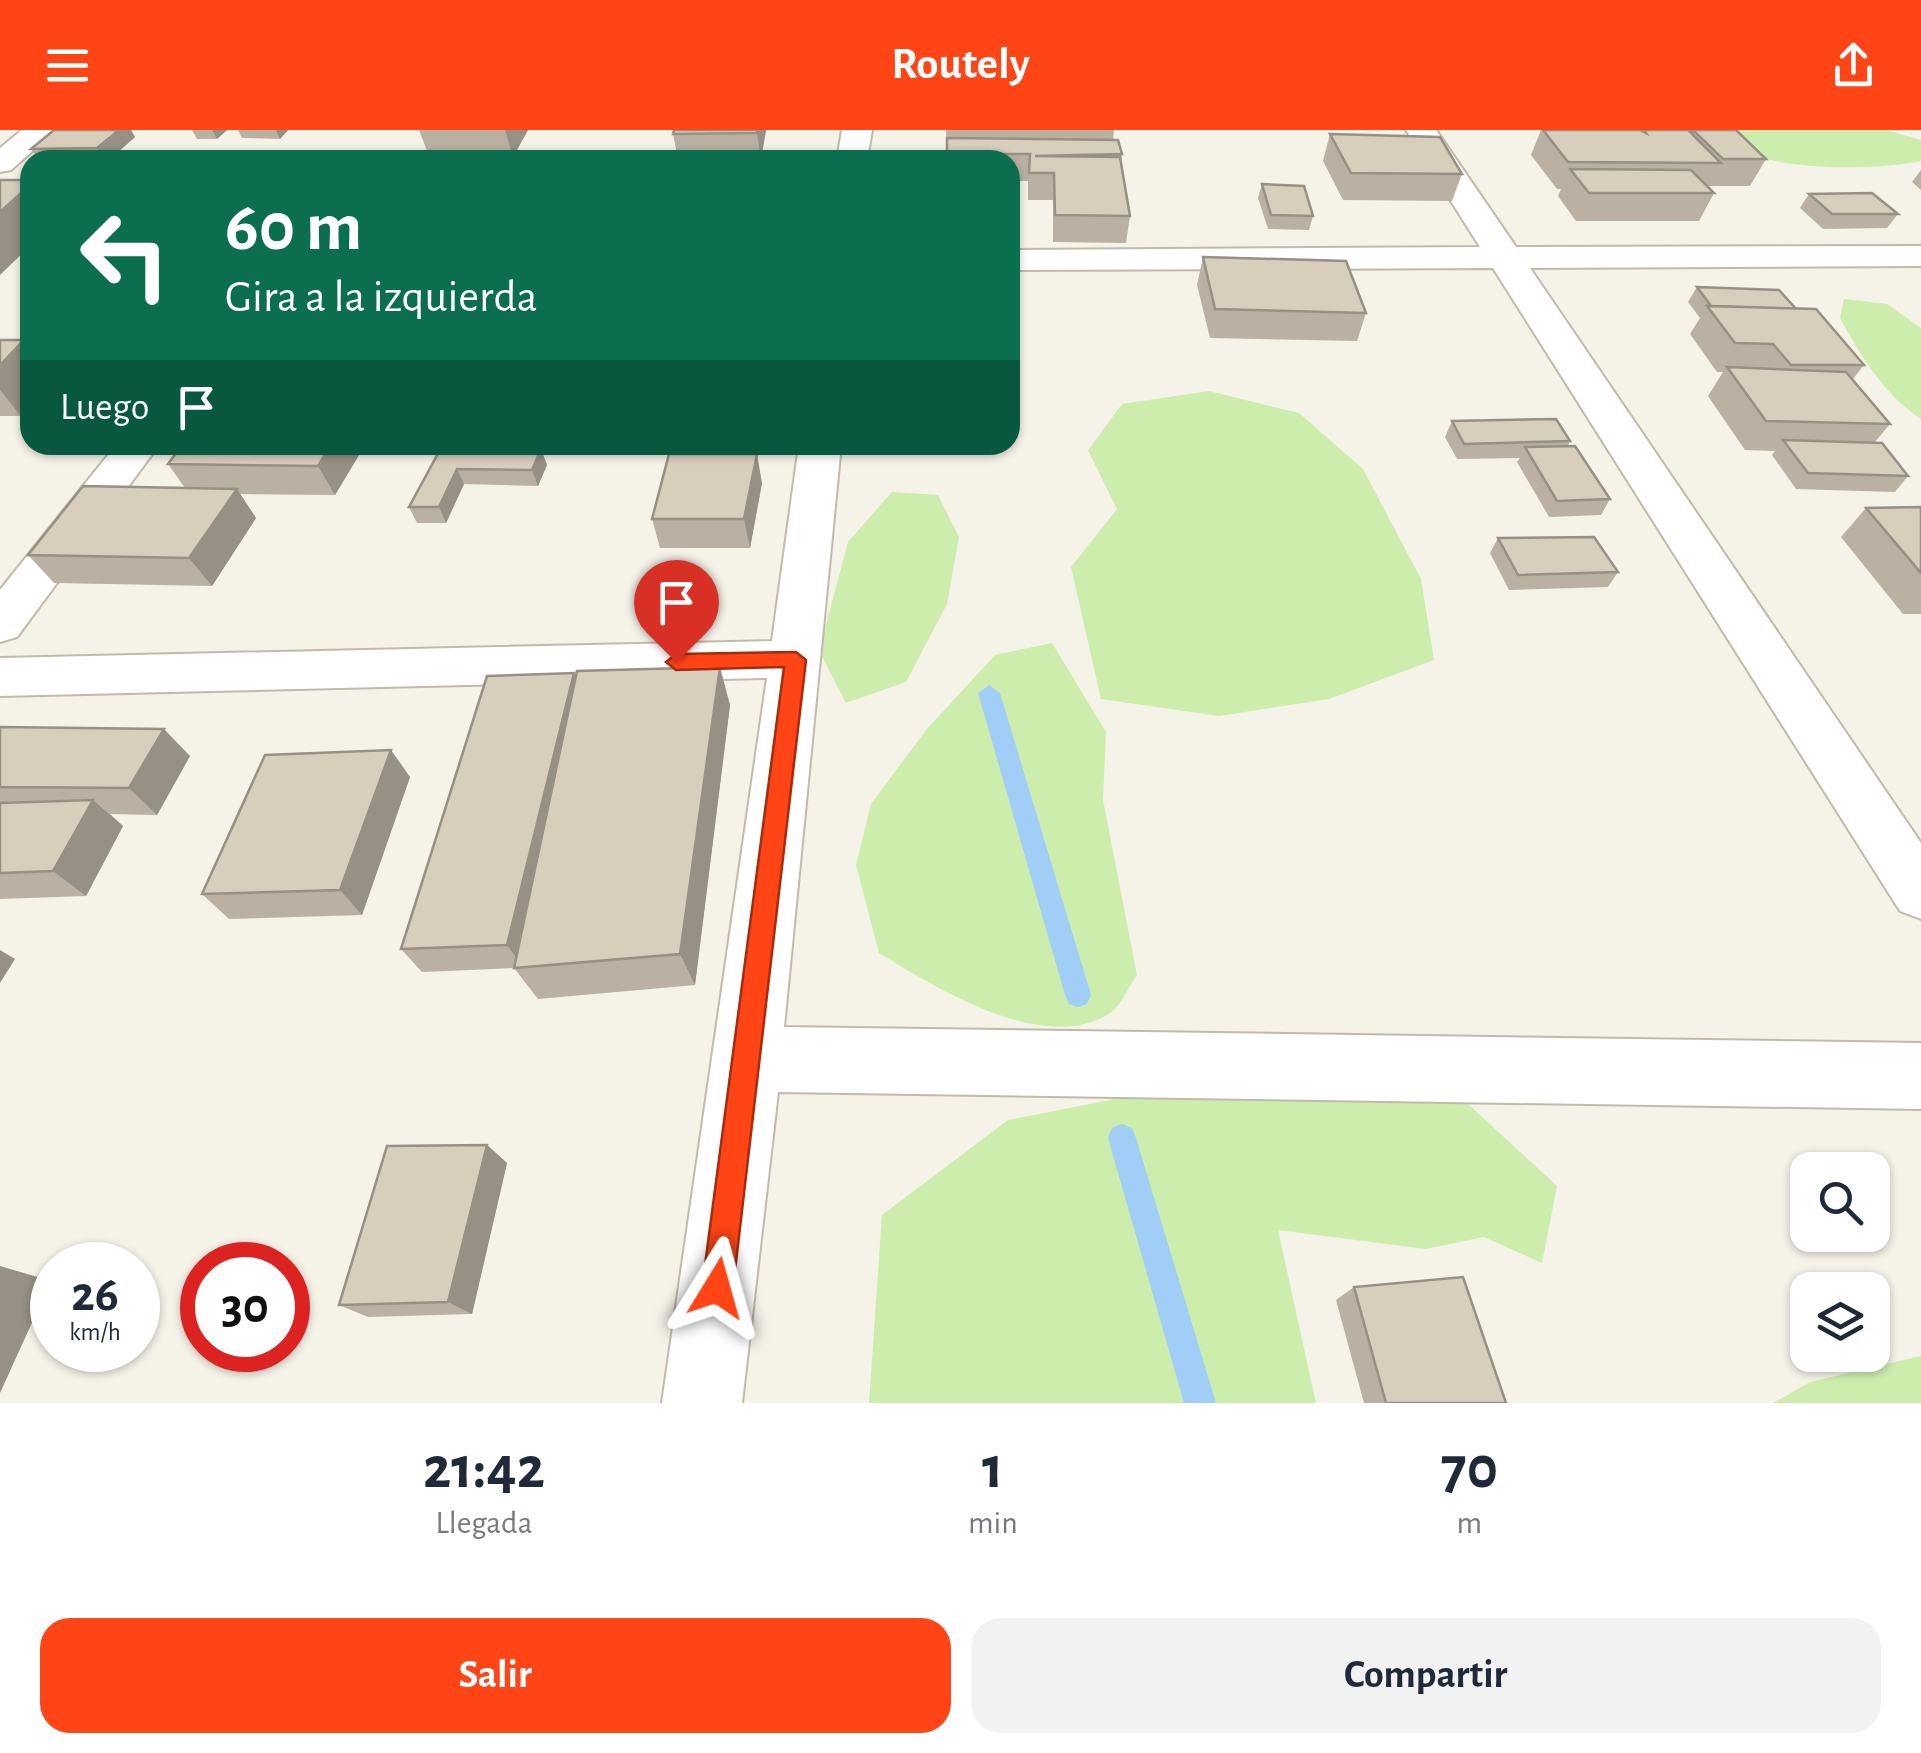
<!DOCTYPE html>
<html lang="es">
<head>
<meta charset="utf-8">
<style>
  body { margin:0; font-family:"Alegreya Sans",sans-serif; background:#f2f2f3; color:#1f2937; height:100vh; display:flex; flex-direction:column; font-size:38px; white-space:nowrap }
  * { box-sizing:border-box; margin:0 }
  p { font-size:32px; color:#747a83 }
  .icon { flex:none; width:55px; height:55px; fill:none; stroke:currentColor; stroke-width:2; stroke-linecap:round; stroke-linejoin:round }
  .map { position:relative; height:1273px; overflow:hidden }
  .panel { display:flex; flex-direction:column; background:#fff; flex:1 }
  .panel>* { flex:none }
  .guide { position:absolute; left:20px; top:20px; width:1000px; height:305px; border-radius:30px; box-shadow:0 2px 8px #0004; background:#0b6e4f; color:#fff; overflow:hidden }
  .buttons { position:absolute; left:1790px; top:1022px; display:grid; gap:20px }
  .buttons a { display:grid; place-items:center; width:100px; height:100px; border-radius:20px; background:#fff; box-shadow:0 2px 8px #0004; font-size:50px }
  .speed { position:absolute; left:30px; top:1112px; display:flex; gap:20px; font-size:50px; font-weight:700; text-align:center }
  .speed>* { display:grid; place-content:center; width:130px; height:130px; border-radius:50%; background:#fff; box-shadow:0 2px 8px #0004; line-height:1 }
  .speed small { font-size:25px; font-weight:400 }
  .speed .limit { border:15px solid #d22; background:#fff; color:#111 }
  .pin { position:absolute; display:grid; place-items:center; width:85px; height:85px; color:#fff; margin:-102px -42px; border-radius:50% 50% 50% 0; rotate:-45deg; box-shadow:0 0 10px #0007 }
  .pin .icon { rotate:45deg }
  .me { position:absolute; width:110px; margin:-55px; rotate:8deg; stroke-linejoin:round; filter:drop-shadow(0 0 8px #0008) }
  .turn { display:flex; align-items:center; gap:35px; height:210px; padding:0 40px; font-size:45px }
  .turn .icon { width:130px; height:130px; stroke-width:2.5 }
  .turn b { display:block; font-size:70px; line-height:85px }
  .then { display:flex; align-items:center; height:95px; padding:0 40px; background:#0003; gap:20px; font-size:38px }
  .eta { display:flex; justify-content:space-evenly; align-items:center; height:170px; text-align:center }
  .eta b { font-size:60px; font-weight:700; line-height:70px }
  .action { display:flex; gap:20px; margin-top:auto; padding:20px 40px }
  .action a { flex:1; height:115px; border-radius:30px; background:#ff4415; color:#fff; font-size:40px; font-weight:700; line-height:115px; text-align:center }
  .action a+a { background:#f2f2f3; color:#1f2937 }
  header { display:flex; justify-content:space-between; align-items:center; height:130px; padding:0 40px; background:#ff4415; color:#fff; font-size:45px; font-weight:700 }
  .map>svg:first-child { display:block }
  .green { fill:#cdedad }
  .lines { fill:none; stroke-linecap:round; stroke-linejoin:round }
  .stream { fill:#a0cef6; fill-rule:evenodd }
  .street-casing { stroke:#c2baa9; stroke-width:4 }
  .street { fill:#fff; fill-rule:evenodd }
  .wall { fill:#bab1a2 }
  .shaded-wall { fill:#979084 }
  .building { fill:#d8cebc; stroke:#979084; stroke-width:2.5 }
  .route { fill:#ff4415; stroke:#a62c0e; stroke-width:2.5 }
</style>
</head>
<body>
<header><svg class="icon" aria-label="menu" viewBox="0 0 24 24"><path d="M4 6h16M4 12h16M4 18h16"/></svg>Routely<svg class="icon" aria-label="share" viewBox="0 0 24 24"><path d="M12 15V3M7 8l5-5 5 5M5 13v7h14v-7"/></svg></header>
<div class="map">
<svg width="1921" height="1273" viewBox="0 0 1921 1273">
  <rect width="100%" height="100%" fill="#f5f2e8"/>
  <!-- green -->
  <g class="green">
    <path d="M 1714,0 L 1887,0 L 1921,10 L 1921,31 C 1880,40 1785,41 1748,22 C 1736,16 1725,7 1714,0 Z"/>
    <path d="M 1844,169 L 1887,174 L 1921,198 L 1921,289 C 1885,266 1860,225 1840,188 Z"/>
    <polygon points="1209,261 1299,283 1363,339 1421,449 1434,530 1329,569 1219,586 1101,569 1071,437 1117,379 1088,320 1122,274"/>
    <polygon points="892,362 938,365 959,407 947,474 906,552 846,573 819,521 848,412"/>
    <path d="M 1052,513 L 1106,602 L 1103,670 L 1137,845 C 1129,856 1121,876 1110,883 C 1045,926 936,858 879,823 L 856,735 L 871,674 L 926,600 L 995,525 Z"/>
    <polygon points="1135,965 1344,967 1467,973 1557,1056 1542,1133 1484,1107 1426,1119 1278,1100 1316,1273 869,1273 882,1085 1008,990"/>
    <polygon points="1921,1226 1921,1273 1773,1273 1810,1252"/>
  </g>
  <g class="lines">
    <!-- stream -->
    <g class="stream">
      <polygon points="989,555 1000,563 1091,865 1087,874 1078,877 1069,874 1065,865 978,563"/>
      <polygon points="1122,994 1132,998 1136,1008 1216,1273 1184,1273 1108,1008 1112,998"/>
    </g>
    <!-- street casing -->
    <g class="street-casing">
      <g id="street">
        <polygon points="22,0 56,0 11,40 0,42 0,18"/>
        <polygon points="842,0 872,0 867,30 837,30"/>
        <polygon points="1406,0 1436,0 1516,117 1921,116 1921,136 1530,138 1921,713 1921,789 1900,781 1493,138 1010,140 1010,120 1480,117"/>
        <polygon points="116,315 159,315 17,507 0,512 0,460"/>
        <polygon points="799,315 841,315 784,897 1921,913 1921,979 778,962 742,1273 662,1273 767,548 0,566 0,528 772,511"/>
      </g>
    </g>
    <!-- street -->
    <use href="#street" class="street"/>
  </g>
  <!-- wall -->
  <g class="wall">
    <polygon points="54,0 131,0 135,7 109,30 39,30 31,19"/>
    <polygon points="192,0 227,0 217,9 197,9"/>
    <polygon points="238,0 288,0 280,9 242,8"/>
    <polygon points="419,0 528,0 513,27 429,26"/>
    <polygon points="766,0 761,29 678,30 673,4"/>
    <polygon points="946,0 1114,0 1113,10 1122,24 1121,33 1130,86 1126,113 1053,112 1053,70 1028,70 1028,51 1010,51 1010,30 911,30 947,25"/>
    <polygon points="1541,0 1736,0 1766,29 1750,56 1709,56 1708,58 1714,63 1699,91 1576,91 1558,66 1561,59 1557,59 1531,25"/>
    <polygon points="1330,4 1462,44 1452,71 1343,70 1323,31"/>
    <polygon points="1921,40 1921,60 1912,52"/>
    <polygon points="1262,54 1313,86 1309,100 1268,99 1258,68"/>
    <polygon points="1809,64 1898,84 1887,98 1823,99 1800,78"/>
    <polygon points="1203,127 1366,183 1357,211 1210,208 1197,155"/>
    <polygon points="1697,157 1796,179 1864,235 1853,249 1890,294 1875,312 1908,346 1895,362 1796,359 1772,325 1775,321 1745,320 1708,266 1723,242 1717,242 1690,204 1700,188 1688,172"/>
    <polygon points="0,210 24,210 30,218 30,276 21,286 0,286"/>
    <polygon points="1452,291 1570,311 1568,316 1610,369 1601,385 1549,387 1517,332 1520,328 1457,329 1445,307"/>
    <polygon points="365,315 335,365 240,364 256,388 212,456 54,453 28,425 185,358 168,334"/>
    <polygon points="394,315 457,315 456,317 396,318"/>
    <polygon points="513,315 604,315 603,319 542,322 547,335 538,356 464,354 446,393 417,393 409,377 441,318 514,319"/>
    <polygon points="762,353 750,418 660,418 652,389"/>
    <polygon points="1921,377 1921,484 1903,484 1841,407 1866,378"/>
    <polygon points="1498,408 1618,442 1608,457 1509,460 1490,423"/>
    <polygon points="576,547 730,575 695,855 538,869 514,838 422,842 401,819"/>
    <polygon points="0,597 190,626 157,685 110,684 123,696 86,766 0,769"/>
    <polygon points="410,647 362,785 229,789 202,764"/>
    <polygon points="487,1015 507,1033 472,1184 368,1187 339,1175"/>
    <polygon points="1354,1157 1506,1273 1364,1273 1336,1170"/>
  </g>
  <!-- shaded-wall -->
  <g class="shaded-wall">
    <polygon points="119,0 131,0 135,7 109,30 104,30 97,18"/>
    <polygon points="212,0 227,0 217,9"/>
    <polygon points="276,0 288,0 280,9"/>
    <polygon points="505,0 528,0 513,27"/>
    <polygon points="757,0 766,0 761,29 757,3"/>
    <polygon points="30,55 30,116 0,145 0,82"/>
    <polygon points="24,210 30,218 30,276 21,286 0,260 0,235"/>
    <polygon points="331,315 365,315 335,365 318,336"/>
    <polygon points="541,319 547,335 538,356 532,340"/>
    <polygon points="757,324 762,353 750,418 744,389"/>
    <polygon points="457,339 464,354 446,393 439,377"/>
    <polygon points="237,359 256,388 212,456 189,428"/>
    <polygon points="720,537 730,575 695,855 680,824"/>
    <polygon points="574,543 586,570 524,838 507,815"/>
    <polygon points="164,599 190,626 157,685 129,658"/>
    <polygon points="391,620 410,647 362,785 340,760"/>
    <polygon points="93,670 123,696 86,766 53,741"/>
    <polygon points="0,820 15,829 0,853"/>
    <polygon points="487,1015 507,1033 472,1184 448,1172"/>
    <polygon points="0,1136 51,1151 0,1263"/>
  </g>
  <!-- building -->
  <g class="building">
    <polygon points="54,0 119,0 97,18 31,19"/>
    <polygon points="674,0 757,0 757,3 673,4"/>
    <polygon points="1543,0 1640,0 1646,3 1644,0 1736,0 1766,29 1723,29 1695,2 1690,2 1721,33 1568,32"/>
    <polygon points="1330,4 1440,7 1462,44 1351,43"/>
    <polygon points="947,8 1118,10 1122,24 1035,26 1120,27 1130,86 1055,85 1054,43 1029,43 1030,24 981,24 981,30 911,30 911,24 947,25"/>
    <polygon points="1570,39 1691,40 1714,63 1589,63"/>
    <polygon points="0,50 30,50 30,55 0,82"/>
    <polygon points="1262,54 1304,56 1313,86 1271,85"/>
    <polygon points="1872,63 1898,84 1832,84 1809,64"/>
    <polygon points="1203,127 1346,131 1366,183 1215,179"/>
    <polygon points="1697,157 1779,160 1796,179 1711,176"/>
    <polygon points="1707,176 1816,179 1864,235 1791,235 1773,214 1735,213"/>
    <polygon points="0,210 24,210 0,235"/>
    <polygon points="1727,237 1846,242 1890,294 1766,291"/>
    <polygon points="1556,289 1570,311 1464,314 1452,291"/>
    <polygon points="1783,310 1882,313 1908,346 1808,343"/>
    <polygon points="182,315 331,315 318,336 168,334"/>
    <polygon points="1575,316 1610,369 1557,371 1525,317"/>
    <polygon points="441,318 541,319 532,340 457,339 439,377 409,377"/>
    <polygon points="669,324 757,324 744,389 652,389"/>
    <polygon points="83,356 237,359 189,428 28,425"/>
    <polygon points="1921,377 1921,443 1866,378"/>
    <polygon points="1594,407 1618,442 1518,445 1498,408"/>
    <polygon points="720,537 680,824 514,838 577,541"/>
    <polygon points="574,543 507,815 401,819 487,546"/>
    <polygon points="0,597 164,599 129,658 0,657"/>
    <polygon points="391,620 340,760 202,764 265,625"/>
    <polygon points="93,670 53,741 0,743 0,673"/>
    <polygon points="487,1015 448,1172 339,1175 387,1016"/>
    <polygon points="1463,1147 1506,1273 1386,1273 1354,1157"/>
  </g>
  <!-- route -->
  <polygon class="route" points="796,522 806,530 733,1158 728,1169 717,1174 706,1169 702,1158 784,537 676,540 666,532 676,524"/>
</svg>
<div class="buttons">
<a><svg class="icon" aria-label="search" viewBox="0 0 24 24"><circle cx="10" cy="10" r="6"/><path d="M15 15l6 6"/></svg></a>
<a><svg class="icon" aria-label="layers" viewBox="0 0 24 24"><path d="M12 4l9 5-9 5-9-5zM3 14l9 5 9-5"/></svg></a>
</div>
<div class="speed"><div>26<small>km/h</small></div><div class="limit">30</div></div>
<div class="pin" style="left:676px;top:532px;background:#d93025"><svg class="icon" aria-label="arrive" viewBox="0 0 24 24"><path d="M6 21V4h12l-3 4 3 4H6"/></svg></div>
<svg class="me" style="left:717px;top:1158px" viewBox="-20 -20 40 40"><path d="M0-17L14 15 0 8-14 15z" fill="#ff4415" stroke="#fff" stroke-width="4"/></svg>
<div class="guide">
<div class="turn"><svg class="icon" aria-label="left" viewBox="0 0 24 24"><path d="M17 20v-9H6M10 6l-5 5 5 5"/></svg><div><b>60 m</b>Gira a la izquierda</div></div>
<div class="then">Luego<svg class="icon" aria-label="arrive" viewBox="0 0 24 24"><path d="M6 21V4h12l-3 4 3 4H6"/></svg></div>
</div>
</div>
<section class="panel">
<div class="eta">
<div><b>21:42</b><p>Llegada</p></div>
<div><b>1</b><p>min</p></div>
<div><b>70</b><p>m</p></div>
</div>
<div class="action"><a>Salir</a><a>Compartir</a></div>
</section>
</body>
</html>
